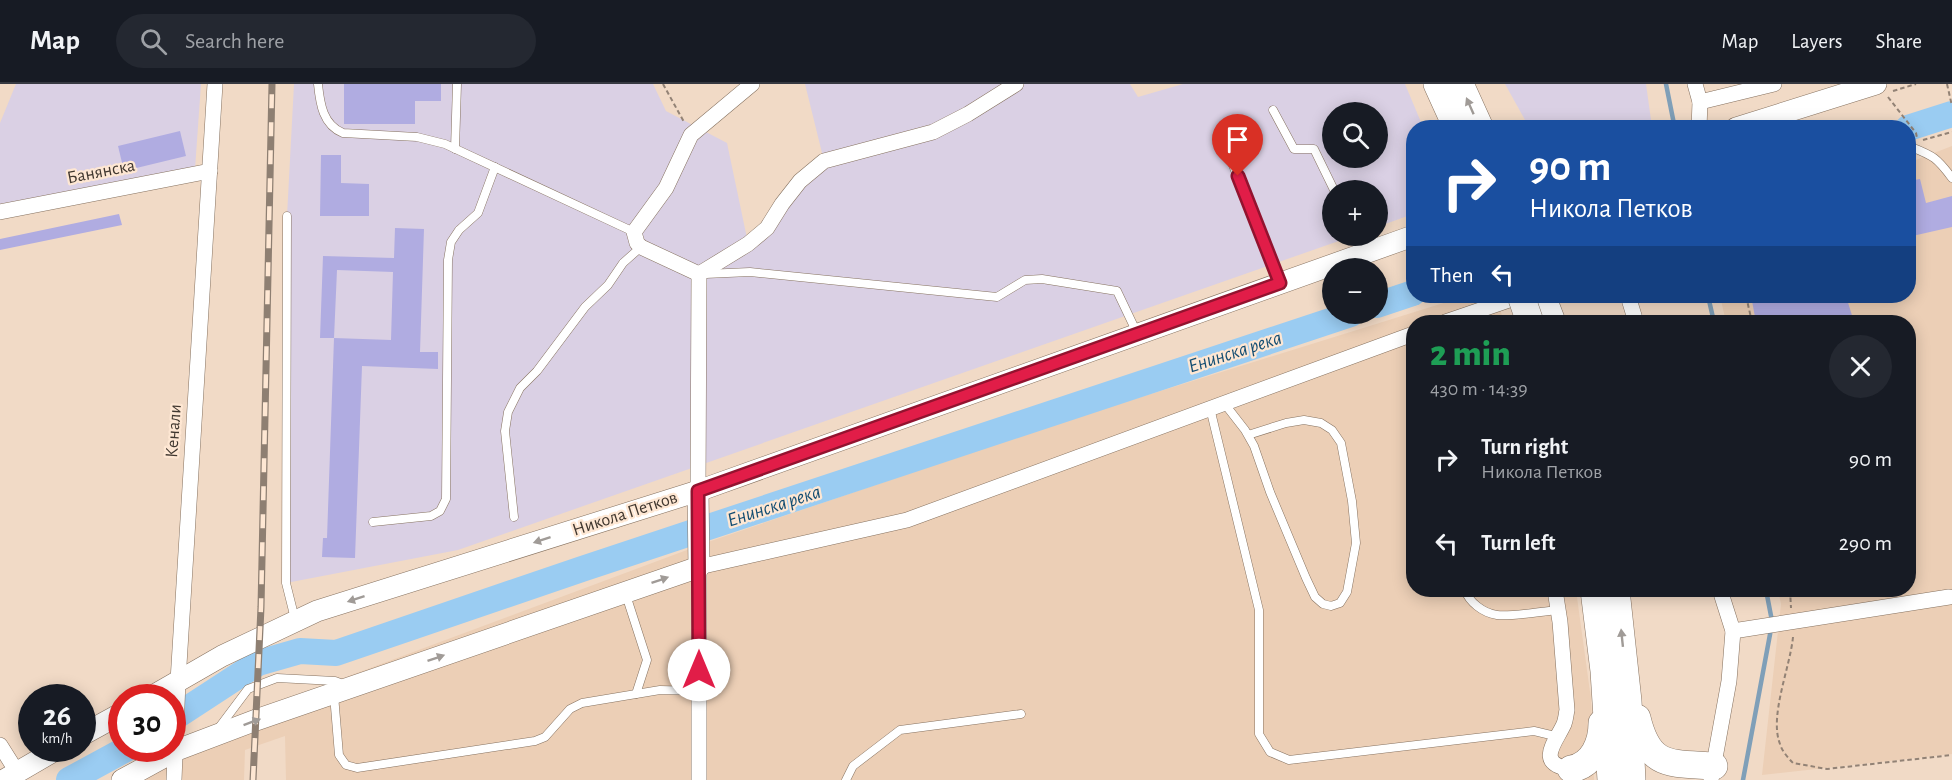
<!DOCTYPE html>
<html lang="en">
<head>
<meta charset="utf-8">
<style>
  body { margin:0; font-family:"Alegreya Sans",sans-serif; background:#242831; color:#f1f3f6; height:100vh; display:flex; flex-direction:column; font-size:22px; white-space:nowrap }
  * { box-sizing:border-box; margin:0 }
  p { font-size:20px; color:#9ea1a6 }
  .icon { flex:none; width:33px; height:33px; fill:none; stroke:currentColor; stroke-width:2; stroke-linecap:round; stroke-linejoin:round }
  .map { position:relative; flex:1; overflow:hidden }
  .details { position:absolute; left:1406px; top:231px; width:510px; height:282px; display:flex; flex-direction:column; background:#171b24; border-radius:24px; box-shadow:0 3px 15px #0003 }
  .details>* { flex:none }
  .hud { position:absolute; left:1406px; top:36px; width:510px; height:183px; border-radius:24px; box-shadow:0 3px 15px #0003; background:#1a4fa0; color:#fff; overflow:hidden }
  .tools { position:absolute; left:1322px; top:18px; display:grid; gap:12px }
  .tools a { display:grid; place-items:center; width:66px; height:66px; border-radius:50%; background:#171b24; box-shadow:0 3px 15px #0003; font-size:30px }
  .speed { position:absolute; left:18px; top:600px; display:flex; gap:12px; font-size:30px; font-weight:700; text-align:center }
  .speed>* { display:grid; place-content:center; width:78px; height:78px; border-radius:50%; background:#171b24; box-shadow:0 3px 15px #0003; line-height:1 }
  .speed small { font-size:15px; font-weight:400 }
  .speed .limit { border:9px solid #d22; background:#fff; color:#111 }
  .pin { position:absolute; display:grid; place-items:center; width:51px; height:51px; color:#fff; margin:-62px -26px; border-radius:50% 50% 50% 0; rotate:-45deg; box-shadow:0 0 6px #0007 }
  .pin .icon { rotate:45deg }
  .me { position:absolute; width:66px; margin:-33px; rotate:0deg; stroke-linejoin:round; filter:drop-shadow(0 0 4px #0008) }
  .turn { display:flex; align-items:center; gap:21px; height:126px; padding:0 24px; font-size:27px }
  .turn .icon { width:78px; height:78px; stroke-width:2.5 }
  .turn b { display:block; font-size:42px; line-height:51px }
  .then { display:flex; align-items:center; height:57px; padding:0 24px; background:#0003; gap:12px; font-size:22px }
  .round { display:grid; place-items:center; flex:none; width:63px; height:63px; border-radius:32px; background:#242831 }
  .headline { display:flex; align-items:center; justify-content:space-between; height:102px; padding:0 24px }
  h1 { font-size:36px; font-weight:800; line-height:45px; color:#1e9e55 }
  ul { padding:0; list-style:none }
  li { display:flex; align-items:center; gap:18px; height:84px; padding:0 24px }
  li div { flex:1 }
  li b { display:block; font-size:22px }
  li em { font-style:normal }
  header { display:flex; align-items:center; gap:36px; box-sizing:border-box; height:84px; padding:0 30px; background:#171b24; border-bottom:2px solid #363941 }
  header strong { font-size:28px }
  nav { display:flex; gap:33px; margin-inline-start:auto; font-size:21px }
  .search { width:420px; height:54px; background:#242831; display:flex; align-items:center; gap:15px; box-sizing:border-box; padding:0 21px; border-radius:33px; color:#9ea1a6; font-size:22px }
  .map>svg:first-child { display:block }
  .commercial { fill:#dad0e4; fill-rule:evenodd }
  .built { fill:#eccfb6 }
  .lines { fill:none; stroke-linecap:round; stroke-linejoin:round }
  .stream { stroke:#7f9fb8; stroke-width:4.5 }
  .river { stroke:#9accf2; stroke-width:26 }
  .building { fill:#b0ace1; fill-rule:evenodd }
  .lane-casing { stroke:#867260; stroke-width:9 }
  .street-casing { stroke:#867260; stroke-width:16 }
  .secondary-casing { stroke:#867260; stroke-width:22 }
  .highway-casing { stroke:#867260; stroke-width:28 }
  .path { stroke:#928275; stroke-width:2; stroke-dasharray:4.5 3; stroke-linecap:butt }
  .lane { stroke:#fff; stroke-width:8 }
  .street { stroke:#fff; stroke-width:15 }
  .secondary { stroke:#fff; stroke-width:21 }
  .highway { stroke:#fff; stroke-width:27 }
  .rail-casing { stroke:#8e7f72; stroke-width:7 }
  .rail { stroke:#fee7d3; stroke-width:4.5; stroke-dasharray:14; stroke-linecap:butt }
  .highway-bridge-casing { stroke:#867260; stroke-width:28; stroke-linecap:butt }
  .highway-bridge { stroke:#fff; stroke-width:27 }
  .oneway { fill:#a09b97 }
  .route-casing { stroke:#92132f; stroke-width:15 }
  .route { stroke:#e11d48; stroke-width:10 }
  .labels { text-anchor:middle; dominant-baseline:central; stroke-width:4.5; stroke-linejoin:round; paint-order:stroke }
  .street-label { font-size:18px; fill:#40372f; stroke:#fee7d3 }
  .water-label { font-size:20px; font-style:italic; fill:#134d72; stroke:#fee7d3 }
</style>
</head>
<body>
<header>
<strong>Map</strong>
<div class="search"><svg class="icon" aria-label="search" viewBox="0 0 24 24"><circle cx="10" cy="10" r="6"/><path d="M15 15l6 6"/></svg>Search here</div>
<nav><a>Map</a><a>Layers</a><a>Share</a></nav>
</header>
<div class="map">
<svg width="1952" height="696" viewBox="0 0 1952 696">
  <rect width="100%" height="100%" fill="#f1dac6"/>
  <!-- commercial -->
  <g class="commercial">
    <polygon points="16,0 201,0 195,85 0,120 0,39"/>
    <path d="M 294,0 L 653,0 L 666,27 L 727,59 L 748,159 L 824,77 L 805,0 L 1002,0 L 1006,6 L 1016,0 L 1130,0 L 1138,13 L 1183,0 L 1405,0 L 1423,43 L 1413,44 L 1413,130 L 1377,143 L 1377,106 L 1332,106 L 1332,152 L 1353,152 L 458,466 L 286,499 L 287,132 ZM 1332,28 L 1377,28 L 1377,74 L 1332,74 Z"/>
    <polygon points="1505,0 1646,0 1651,36 1628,43 1529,43"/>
  </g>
  <!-- built -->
  <g class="built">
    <polygon points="1952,62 1952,670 1762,691 1781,520 1778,506 1908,506 1908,238 1726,238 1720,212 1908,212 1908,79"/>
    <polygon points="1466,212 1496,212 1504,238 1413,238 1413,506 1576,506 1591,615 1594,696 286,696 285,652 245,666 244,696 136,696 177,656 711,457 1045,343"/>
  </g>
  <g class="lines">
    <!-- stream -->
    <g class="stream">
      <polyline points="1666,0 1674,40"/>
      <polyline points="1708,212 1714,238"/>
      <polyline points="1766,506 1772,537"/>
      <polyline points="1743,696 1771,545"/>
    </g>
    <!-- river -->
    <g class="river">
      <polyline points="1908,44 1952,30"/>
      <polyline points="1377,221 1413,209"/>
      <polyline points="172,635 258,579 300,567 336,569 582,485 1351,230"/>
      <polyline points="69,696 128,664"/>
    </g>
  </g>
  <!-- building -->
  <g class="building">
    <polygon points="344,0 441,0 441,17 415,17 415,40 344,40"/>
    <polygon points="180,47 186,72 124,87 118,62"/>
    <polygon points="321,71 341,71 341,99 369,100 369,132 320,132"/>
    <polygon points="1920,95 1926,119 1952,112 1952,143 1908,153 1908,97"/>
    <polygon points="119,130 122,141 0,166 0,155"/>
    <path d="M 395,144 L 424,145 L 420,268 L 438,268 L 438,285 L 362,282 L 355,474 L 322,473 L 323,454 L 327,454 L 334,254 L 320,254 L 323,172 L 394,174 ZM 337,186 L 393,188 L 391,256 L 334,254 Z"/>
    <polygon points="1751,212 1846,212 1854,238 1756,238"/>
  </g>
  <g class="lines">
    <!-- lane casing -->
    <g class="lane-casing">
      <g id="lane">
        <path d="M 318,0 C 320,20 323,41 343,49 L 417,53 L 445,60 L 634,148"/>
        <polyline points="1273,26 1294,65 1314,65 1334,106"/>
        <path d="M 1908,64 L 1911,63 C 1934,72 1937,74 1952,94"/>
        <polyline points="455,65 457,0"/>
        <polyline points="1229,71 1279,198"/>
        <polyline points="287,132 286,499 295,535"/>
        <polyline points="1354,152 1362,168"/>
        <polyline points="705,190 750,188 997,213 1025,196 1042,195 1117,207 1137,249"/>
        <polyline points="1224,319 1245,346 1254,362 1270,408 1306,494 1315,513 1323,520 1331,522 1340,519 1347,508 1356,459 1352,417 1341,359 1332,346 1321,339 1304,336 1286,339 1248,351"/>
        <polyline points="1210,324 1259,526 1259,650 1270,668 1289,676 1534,647 1555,652"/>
        <polyline points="514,433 505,347 508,328 520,304 537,287 585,223 608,201 623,179 641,163"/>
        <polyline points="373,438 431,432 440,427 446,415 448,176 451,158 459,146 478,129 495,83"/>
        <path d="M 1465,506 C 1469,518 1483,529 1497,531 C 1511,533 1543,527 1559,526"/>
        <polyline points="626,511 647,576 636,610"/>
        <polyline points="334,611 339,671 346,681 357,684 535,657 545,653 570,625 582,619 660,606 699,607"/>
        <polyline points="218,645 248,605 277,594 335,597 343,600"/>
        <polyline points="846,696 853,682 900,646 1021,630"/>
      </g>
    </g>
    <!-- street casing -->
    <g class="street-casing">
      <g id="street">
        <polyline points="1695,0 1700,18 1699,44"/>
        <polyline points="1700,18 1774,0"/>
        <polyline points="0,128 210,87"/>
        <polyline points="699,190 641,163 637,159 634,148 666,104 691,51 752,0"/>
        <polyline points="1628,212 1636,238"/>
        <polyline points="1445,238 1521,212"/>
        <polyline points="698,407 699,190 748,160 767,144 782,120 800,97 824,77 933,48 968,30 1016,0"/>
        <path d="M 1555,506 L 1560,538 L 1567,626 C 1566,630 1566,635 1564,640 C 1556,658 1534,680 1571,685"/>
        <polyline points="1733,547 1949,513"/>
        <polyline points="0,661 17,688"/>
        <polyline points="174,696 178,597 215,0"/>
        <polyline points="699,696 699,483 907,436 1413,250"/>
        <polyline points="1711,696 1729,597 1733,547 1720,506"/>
      </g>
    </g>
    <!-- secondary casing -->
    <g class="secondary-casing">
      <g id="secondary">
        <polyline points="1736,44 1876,0"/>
        <polyline points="149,614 222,572 317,527 698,407 1413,152"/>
        <polyline points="82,651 122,629"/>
        <polyline points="4,696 59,664"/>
        <polyline points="122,696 177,666 256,636 699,483 698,407"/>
      </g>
    </g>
    <!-- highway casing -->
    <g class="highway-casing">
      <g id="highway">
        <polyline points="1437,0 1457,44"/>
        <polyline points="1460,0 1480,44"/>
        <polyline points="1542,212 1552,238"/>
        <polyline points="1594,506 1604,587 1611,696"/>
        <polyline points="1616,506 1628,617 1632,696"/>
        <path d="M 1637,634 C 1649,684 1669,679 1714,682"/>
        <path d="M 1571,685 C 1593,681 1602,659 1602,639"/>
      </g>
    </g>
    <!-- path -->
    <g class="path">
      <polyline points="663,0 684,38"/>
      <polyline points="1947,0 1952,22"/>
      <polyline points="1893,7 1916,0"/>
      <polyline points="1888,13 1916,49 1917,54"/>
      <polyline points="1923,56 1952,48"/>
      <polyline points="1746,212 1752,238"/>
      <polyline points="1790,506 1791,524"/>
      <path d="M 1793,553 C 1790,584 1769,632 1780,660 C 1782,667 1788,674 1793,679 L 1827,685 L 1952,671"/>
    </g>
    <!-- lane -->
    <use href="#lane" class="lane"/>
    <!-- street -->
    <use href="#street" class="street"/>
    <!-- secondary -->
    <use href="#secondary" class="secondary"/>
    <!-- highway -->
    <use href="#highway" class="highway"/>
    <!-- rail casing -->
    <g class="rail-casing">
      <polyline id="rail" points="253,696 261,523 272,0"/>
    </g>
    <!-- rail -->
    <use href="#rail" class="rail"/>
    <!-- highway-bridge casing -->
    <g class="highway-bridge-casing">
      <polyline id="highway-bridge" points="1521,212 1530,238"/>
    </g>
    <!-- highway-bridge -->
    <use href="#highway-bridge" class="highway-bridge"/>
  </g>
  <!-- one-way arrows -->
  <defs><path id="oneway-solid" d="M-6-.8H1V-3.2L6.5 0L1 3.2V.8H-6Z" transform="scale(1.5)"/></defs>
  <g class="oneway">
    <use href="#oneway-solid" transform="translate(1470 22) rotate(-114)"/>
    <use href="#oneway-solid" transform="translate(542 456) rotate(162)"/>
    <use href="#oneway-solid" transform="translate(660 496) rotate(-19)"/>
    <use href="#oneway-solid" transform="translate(356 515) rotate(162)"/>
    <use href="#oneway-solid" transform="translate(1622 554) rotate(-96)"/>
    <use href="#oneway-solid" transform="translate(436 574) rotate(-19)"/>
    <use href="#oneway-solid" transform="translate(252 638) rotate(-20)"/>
  </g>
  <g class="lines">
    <!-- route casing -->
    <g class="route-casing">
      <polyline id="route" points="699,586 698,407 1280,199 1238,92"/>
    </g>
    <!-- route -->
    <use href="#route" class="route"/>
  </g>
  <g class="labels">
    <!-- street labels -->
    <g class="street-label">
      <text transform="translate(101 88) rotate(-11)">Банянска</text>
      <text transform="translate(174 347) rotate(-86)">Кенали</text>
      <text transform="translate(625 430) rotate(-18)">Никола Петков</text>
    </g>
    <!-- water labels -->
    <g class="water-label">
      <text transform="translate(1235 268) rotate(-18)">Енинска река</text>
      <text transform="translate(774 422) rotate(-18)">Енинска река</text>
    </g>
  </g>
</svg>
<div class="tools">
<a><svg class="icon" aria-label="search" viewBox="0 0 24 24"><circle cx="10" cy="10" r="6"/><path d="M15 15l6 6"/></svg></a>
<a>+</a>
<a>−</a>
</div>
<div class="speed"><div>26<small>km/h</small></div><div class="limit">30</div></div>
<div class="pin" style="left:1238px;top:92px;background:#d93025"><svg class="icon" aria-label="arrive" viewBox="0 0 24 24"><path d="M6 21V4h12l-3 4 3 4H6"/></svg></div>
<svg class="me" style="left:699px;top:586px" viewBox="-20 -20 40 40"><circle r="19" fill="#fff"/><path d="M0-13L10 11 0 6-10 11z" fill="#e11d48"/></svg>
<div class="hud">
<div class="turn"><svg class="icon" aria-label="right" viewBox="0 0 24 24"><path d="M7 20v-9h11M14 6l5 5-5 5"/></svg><div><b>90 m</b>Никола Петков</div></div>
<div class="then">Then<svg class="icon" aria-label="left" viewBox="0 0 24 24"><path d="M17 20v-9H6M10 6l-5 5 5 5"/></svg></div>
</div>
<section class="details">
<div class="headline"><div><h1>2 min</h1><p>430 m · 14:39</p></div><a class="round"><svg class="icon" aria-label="close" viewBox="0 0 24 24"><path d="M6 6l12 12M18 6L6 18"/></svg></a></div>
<ul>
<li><svg class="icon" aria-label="right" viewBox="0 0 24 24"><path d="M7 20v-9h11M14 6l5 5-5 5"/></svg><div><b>Turn right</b><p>Никола Петков</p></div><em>90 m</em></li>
<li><svg class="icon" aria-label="left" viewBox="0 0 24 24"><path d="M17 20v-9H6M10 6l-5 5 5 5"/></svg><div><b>Turn left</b></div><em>290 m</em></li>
</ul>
</section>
</div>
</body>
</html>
